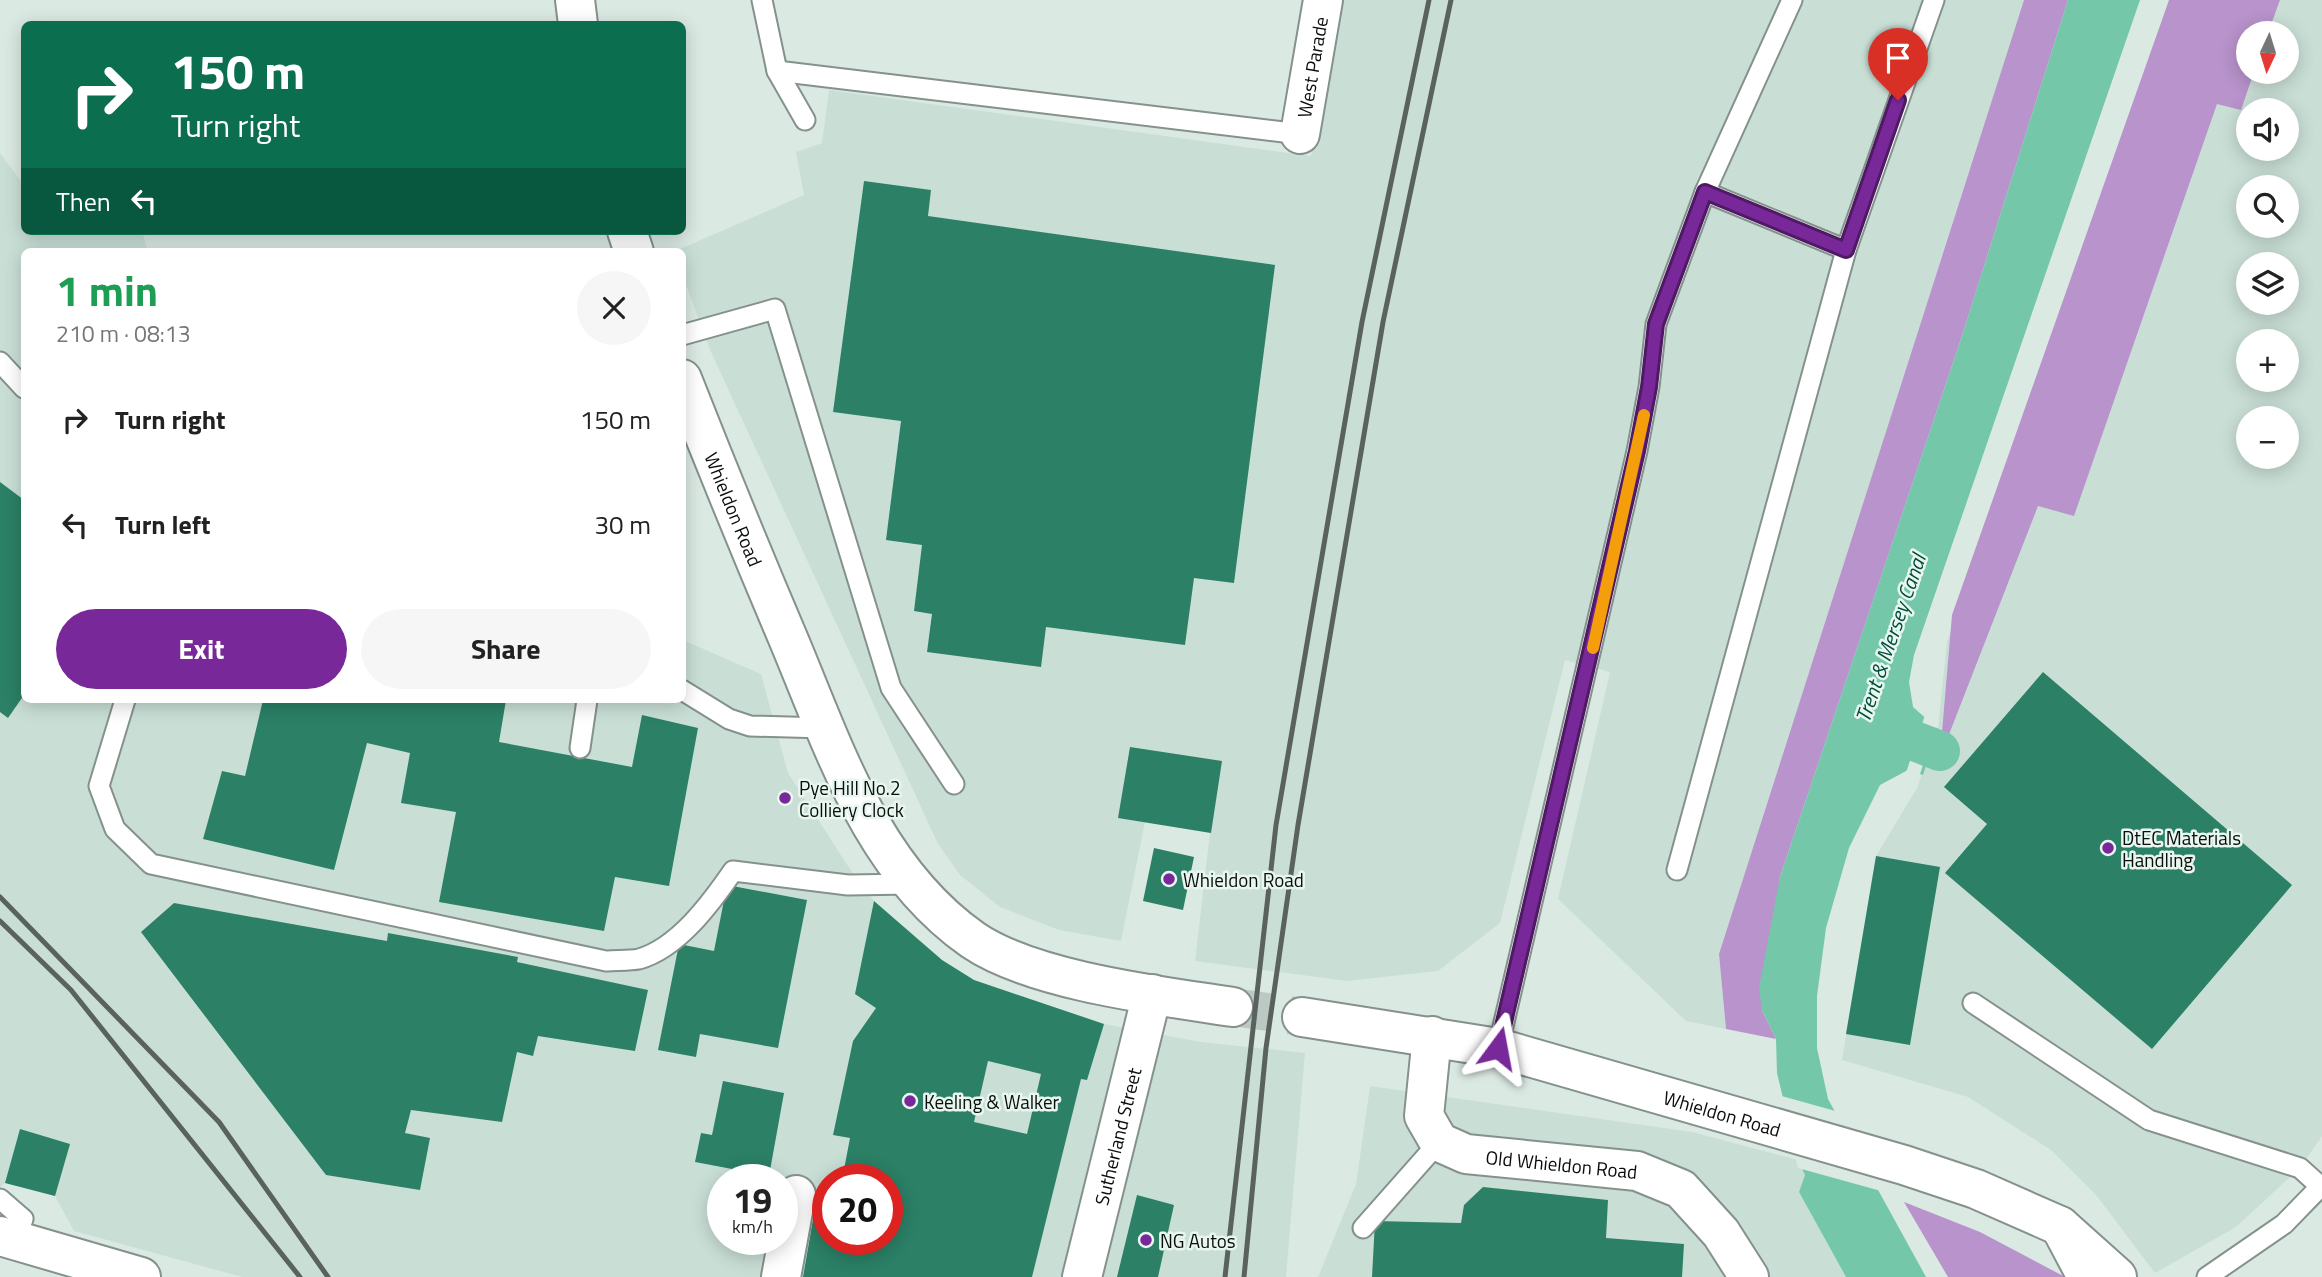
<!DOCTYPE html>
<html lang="en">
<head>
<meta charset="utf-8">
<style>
  body { margin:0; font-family:"Titillium Web",sans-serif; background:#f6f6f6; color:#222; height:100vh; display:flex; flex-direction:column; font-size:26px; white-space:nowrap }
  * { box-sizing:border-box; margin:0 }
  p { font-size:23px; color:#767676 }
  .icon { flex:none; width:38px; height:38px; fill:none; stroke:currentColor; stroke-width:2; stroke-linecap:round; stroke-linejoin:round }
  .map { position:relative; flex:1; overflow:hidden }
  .panel { position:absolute; left:21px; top:248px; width:665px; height:455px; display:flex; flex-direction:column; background:#fff; border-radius:10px; box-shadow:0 4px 18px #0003 }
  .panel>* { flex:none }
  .banner { position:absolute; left:21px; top:21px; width:665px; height:214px; border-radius:10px; box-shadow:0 4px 18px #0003; background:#0b6e4f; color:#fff; overflow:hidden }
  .needle { width:46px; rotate:184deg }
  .tools { position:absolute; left:2236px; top:21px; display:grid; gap:14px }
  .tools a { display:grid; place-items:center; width:63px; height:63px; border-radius:50%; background:#fff; box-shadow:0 4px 18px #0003; font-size:35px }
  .speed { position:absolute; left:707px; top:1164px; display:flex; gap:14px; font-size:35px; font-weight:700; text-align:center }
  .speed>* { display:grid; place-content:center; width:91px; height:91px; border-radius:50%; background:#fff; box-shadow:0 4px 18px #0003; line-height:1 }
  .speed small { font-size:18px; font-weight:400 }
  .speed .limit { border:10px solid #d22; background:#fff; color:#111 }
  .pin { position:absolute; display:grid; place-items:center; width:60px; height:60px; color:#fff; margin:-72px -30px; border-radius:50% 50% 50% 0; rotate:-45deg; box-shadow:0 0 7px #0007 }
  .pin .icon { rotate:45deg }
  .me { position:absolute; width:77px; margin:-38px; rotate:13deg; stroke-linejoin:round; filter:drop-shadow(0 0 5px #0008) }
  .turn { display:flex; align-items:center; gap:24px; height:147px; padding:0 35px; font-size:32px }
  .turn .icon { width:91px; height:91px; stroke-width:2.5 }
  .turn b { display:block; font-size:49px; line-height:60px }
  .then { display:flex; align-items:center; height:66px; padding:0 35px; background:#0003; gap:14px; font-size:26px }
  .round { display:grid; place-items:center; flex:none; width:74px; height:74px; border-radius:37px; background:#f6f6f6 }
  .overview { display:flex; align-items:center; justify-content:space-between; height:119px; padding:0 35px }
  h1 { font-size:42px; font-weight:700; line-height:52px; color:#1e9e55 }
  .action { display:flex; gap:14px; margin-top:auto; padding:14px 35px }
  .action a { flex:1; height:80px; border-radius:42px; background:#782899; color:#fff; font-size:28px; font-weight:700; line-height:80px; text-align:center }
  .action a+a { background:#f6f6f6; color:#222 }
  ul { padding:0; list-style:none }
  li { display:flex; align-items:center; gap:21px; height:105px; padding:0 35px }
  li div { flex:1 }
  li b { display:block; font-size:26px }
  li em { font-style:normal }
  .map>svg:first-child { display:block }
  .built { fill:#c9dfd6; fill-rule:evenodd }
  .forest { fill:#b893cc }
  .water { fill:#75c7aa }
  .pier { fill:#dbe9e3 }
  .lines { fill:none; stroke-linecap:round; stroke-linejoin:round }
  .canal { stroke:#75c7aa; stroke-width:40 }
  .building { fill:#2b8066; fill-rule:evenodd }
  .secondary-tunnel { stroke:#bcc8c3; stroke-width:38; stroke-dasharray:38 19; stroke-linecap:butt }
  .lane-casing { stroke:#84918c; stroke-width:23 }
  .street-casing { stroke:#84918c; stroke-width:42 }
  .secondary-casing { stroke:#84918c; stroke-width:42 }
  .highway-casing { stroke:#84918c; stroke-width:42 }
  .lane { stroke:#fff; stroke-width:19 }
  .street { stroke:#fff; stroke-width:38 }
  .secondary { stroke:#fff; stroke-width:38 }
  .highway { stroke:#fff; stroke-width:38 }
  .rail { stroke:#5a625e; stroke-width:5 }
  .route-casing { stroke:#4e1a63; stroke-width:18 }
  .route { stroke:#782899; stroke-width:12 }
  .slow { stroke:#f59e0b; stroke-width:12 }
  .poi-dot { fill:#782899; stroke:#e8f6f0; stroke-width:2.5 }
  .labels { text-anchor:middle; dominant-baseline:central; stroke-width:5; stroke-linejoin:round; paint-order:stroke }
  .street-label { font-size:19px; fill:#090d0b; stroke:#e8f6f0 }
  .poi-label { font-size:19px; fill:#090d0b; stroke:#e8f6f0; text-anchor:start }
  .water-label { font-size:21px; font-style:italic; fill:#014b39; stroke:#e8f6f0 }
</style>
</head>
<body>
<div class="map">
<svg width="2322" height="1277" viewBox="0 0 2322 1277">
  <rect width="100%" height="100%" fill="#dbe9e3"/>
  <!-- built -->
  <g class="built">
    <polygon points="1341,0 2024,0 1719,954 1726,1029 1686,1021 1558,899 1610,672 1565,660 1500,923 1438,971 1347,981 1195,961 1210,833 1145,822 1121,941 1059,930 1000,907 960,875 938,844 711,352 683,277 682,252 673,252 804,195 796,152 822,143 829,90 1311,156"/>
    <path d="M 2280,0 L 2322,0 L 2322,1136 L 2300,1168 L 2236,1227 L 2155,1273 L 2096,1195 L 2051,1150 L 1968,1097 L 1842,1060 L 1876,856 L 1917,788 L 1938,729 L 1947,642 L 1962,594 L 2015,560 L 2038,506 L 2074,515 L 2217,103 L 2241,109 L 2254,72 L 2287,72 L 2287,33 L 2268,33 ZM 2249,110 L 2287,110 L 2287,149 L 2249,149 ZM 2249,187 L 2287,187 L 2287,226 L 2249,226 ZM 2249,264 L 2287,264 L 2287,303 L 2249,303 ZM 2249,341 L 2287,341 L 2287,380 L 2249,380 ZM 2249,418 L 2287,418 L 2287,457 L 2249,457 Z"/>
    <path d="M 0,153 L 24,185 L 24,231 L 142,231 L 148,252 L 24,252 L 24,700 L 682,700 L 683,640 L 761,674 L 788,773 L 850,869 L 874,901 L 942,960 L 974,980 L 1104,1024 L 1201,1042 L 1305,1053 L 1286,1277 L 242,1277 L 74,1231 L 55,1196 L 5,1183 L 0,1187 ZM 723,1180 L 782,1180 L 782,1239 L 723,1239 ZM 828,1180 L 887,1180 L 887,1239 L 828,1239 Z"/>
    <polygon points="1370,1086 1692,1132 1798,1160 1805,1175 1799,1192 1846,1277 1318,1277 1356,1184"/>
  </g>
  <!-- forest -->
  <g class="forest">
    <polygon points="2024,0 2068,0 1962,336 1780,877 1762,1010 1776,1039 1726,1029 1719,954"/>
    <polygon points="2169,0 2280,0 2268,33 2249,33 2249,72 2254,72 2241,110 2217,104 2074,516 2038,506 1948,737 1942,732 1952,615"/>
    <polygon points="1904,1202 1980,1232 2065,1277 1948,1277"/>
  </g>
  <!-- water -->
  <polygon class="water" points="2068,0 2140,0 1914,655 1909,682 1913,707 1938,729 1923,775 1908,770 1880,785 1849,848 1826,928 1817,996 1817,1048 1828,1099 1926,1277 1846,1277 1799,1192 1805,1175 1798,1160 1777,1073 1776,1039 1762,1010 1759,988 1780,877 1962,336"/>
  <!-- pier -->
  <g class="pier">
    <polygon points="1925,715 1937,724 1919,777 1905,776"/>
    <polygon points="1778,1095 1839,1112 1881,1191 1798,1168"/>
  </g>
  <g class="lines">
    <!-- canal -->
    <polyline class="canal" points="1881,728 1940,751"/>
  </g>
  <!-- building -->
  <g class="building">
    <polygon points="864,181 931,190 928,216 1275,265 1234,583 1194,578 1185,645 1046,627 1041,667 927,652 932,614 914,611 922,545 886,540 901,421 833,412"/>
    <polygon points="0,482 24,500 24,695 8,718 0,712"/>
    <polygon points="2043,672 2292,885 2152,1049 1945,873 1987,824 1944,787"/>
    <polygon points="263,700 506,700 499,742 632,767 642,715 698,728 669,886 615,877 604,931 439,902 456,812 401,803 410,753 367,743 334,870 203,839 222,771 245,776"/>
    <polygon points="1130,747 1222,761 1211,833 1118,818"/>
    <polygon points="788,790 793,800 782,805 777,795"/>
    <polygon points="1154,848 1194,857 1183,910 1143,901"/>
    <polygon points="1876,856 1940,867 1910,1045 1846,1034"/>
    <polygon points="727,885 807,900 778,1048 700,1034 696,1057 658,1050 679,944 714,951"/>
    <path d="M 874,901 L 942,960 L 974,980 L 1104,1024 L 1087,1080 L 1081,1079 L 1032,1277 L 803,1277 L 819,1185 L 828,1187 L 828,1239 L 887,1239 L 887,1180 L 842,1180 L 850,1138 L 833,1135 L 853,1041 L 876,1008 L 855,994 ZM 988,1061 L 1041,1074 L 1027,1134 L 974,1122 Z"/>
    <polygon points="174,903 387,941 388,933 518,957 517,962 648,990 635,1051 538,1036 533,1056 517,1052 502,1122 411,1110 405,1133 430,1138 420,1190 326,1175 141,932"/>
    <polygon points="723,1081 784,1093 769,1176 695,1162 701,1133 712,1135"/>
    <polygon points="20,1129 70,1144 55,1196 5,1183"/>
    <polygon points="1483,1187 1608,1200 1606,1238 1684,1244 1682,1277 1372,1277 1375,1221 1461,1223 1464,1205"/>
    <polygon points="1137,1195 1174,1205 1158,1277 1117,1277"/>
  </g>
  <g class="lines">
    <!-- secondary-tunnel -->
    <polyline class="secondary-tunnel" points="1233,1007 1302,1017"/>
    <!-- lane casing -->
    <g class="lane-casing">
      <g id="lane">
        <polyline points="762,0 777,71 805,120"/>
        <polyline points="777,71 1300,134"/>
        <polyline points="1705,192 1846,250"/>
        <polyline points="682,335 775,309 891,688 954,784"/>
        <polyline points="0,362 24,388"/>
        <polyline points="682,690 729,719 750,726 825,728"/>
        <path d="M 125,700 L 99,786 L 115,829 L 151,864 L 606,961 C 616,960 629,961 639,959 C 678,948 711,903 733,871 L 848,885 L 912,884"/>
        <polyline points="580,748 587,700"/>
        <polyline points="1677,870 1846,250 1934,0"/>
        <polyline points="1973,1003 2149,1120 2300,1168 2321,1187"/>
        <polyline points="1498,1048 1637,451 1649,387 1656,324 1705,192 1792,0"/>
        <polyline points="0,1199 23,1219 15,1240"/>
        <polyline points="1363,1228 1439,1142"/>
        <polyline points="2207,1277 2284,1224 2322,1185"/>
      </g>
    </g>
    <!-- street casing -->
    <g class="street-casing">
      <g id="street">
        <path id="s1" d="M 1300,134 L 1323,0"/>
        <path id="s2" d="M 1432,1036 L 1424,1116 L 1439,1142 L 1466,1154 L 1637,1171 L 1681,1189 L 1721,1233 L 1749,1277"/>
        <polyline points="0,1236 141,1277"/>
        <polyline points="781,1277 796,1195"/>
        <path id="s3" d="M 1082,1277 L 1152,994"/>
      </g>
    </g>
    <!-- secondary casing -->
    <g class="secondary-casing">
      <g id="secondary">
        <polyline points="575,0 578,24"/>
        <polyline points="627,231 634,252"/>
        <path id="s4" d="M 682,379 C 717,468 753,556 790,643 C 835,751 873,870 973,940 C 1033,981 1161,996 1233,1007"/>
        <path id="s5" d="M 1302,1017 L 1498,1048 L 1904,1165 L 1976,1189 L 2060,1226 L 2117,1277"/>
      </g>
    </g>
    <!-- highway casing -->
    <g class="highway-casing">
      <polyline id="highway" points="2060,1226 2087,1277"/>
    </g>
    <!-- lane -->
    <use href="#lane" class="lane"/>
    <!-- street -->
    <use href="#street" class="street"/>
    <!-- secondary -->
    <use href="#secondary" class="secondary"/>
    <!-- highway -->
    <use href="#highway" class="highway"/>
    <!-- rail -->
    <g class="rail">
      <polyline points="0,897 219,1122 328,1277"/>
      <polyline points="0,921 71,990 300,1277"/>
      <polyline points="1225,1277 1276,825 1362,322 1429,0"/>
      <polyline points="1244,1277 1266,1048 1298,825 1383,322 1451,0"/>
    </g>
  </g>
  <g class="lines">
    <!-- route casing -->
    <g class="route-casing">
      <polyline id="route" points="1498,1048 1637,451 1649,387 1656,324 1705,192 1846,250 1898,100"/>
    </g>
    <!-- route -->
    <use href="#route" class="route"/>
    <!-- slow -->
    <polyline class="slow" points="1593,648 1644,415"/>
  </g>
  <!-- markers -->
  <g class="poi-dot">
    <circle cx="785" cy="798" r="7"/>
    <circle cx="2108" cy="848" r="7"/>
    <circle cx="1169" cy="879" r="7"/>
    <circle cx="910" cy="1101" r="7"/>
    <circle cx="1146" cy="1240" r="7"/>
  </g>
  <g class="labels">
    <!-- street labels -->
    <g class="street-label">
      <text stroke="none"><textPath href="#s1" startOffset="68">West Parade</textPath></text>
      <text stroke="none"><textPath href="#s4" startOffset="140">Whieldon Road</textPath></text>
      <text stroke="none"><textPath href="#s5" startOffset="432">Whieldon Road</textPath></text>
      <text stroke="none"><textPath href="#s3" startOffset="145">Sutherland Street</textPath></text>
      <text stroke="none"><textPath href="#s2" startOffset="236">Old Whieldon Road</textPath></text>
    </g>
    <!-- poi labels -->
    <g class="poi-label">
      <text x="799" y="787">Pye Hill No.2<tspan x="799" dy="22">Colliery Clock</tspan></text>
      <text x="2122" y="837">DtEC Materials<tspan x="2122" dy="22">Handling</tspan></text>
      <text x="1183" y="879">Whieldon Road</text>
      <text x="924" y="1101">Keeling &amp; Walker</text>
      <text x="1160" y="1240">NG Autos</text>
    </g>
    <!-- water labels -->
    <g class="water-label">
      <text transform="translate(1890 638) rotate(-71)">Trent &amp; Mersey Canal</text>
    </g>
  </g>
</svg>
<div class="tools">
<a><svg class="needle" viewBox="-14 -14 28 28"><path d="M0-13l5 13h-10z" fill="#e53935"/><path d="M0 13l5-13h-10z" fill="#767676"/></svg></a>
<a><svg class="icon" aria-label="sound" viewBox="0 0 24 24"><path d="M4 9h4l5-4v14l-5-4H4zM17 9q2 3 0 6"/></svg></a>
<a><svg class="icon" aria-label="search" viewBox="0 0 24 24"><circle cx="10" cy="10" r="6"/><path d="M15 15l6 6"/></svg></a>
<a><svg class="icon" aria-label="layers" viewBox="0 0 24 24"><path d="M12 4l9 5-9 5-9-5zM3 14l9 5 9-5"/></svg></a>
<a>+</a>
<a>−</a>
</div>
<div class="speed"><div>19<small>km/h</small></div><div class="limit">20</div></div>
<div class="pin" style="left:1898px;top:100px;background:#d93025"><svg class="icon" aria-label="arrive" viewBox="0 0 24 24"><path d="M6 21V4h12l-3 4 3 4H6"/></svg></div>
<svg class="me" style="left:1498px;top:1048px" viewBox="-20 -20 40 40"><path d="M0-17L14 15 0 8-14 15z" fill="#782899" stroke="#fff" stroke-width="4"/></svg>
<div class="banner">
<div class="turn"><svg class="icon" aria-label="right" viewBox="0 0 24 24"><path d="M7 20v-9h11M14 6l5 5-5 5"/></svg><div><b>150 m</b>Turn right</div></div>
<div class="then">Then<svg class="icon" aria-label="left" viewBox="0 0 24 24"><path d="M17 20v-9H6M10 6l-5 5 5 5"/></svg></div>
</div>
<section class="panel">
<div class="overview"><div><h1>1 min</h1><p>210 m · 08:13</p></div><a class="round"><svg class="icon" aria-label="close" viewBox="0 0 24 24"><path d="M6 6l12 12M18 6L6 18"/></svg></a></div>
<ul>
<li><svg class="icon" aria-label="right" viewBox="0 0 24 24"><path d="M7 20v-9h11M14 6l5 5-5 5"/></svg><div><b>Turn right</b></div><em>150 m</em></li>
<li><svg class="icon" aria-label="left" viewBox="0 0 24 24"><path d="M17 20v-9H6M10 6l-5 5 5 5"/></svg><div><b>Turn left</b></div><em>30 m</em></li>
</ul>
<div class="action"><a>Exit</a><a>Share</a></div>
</section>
</div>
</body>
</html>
